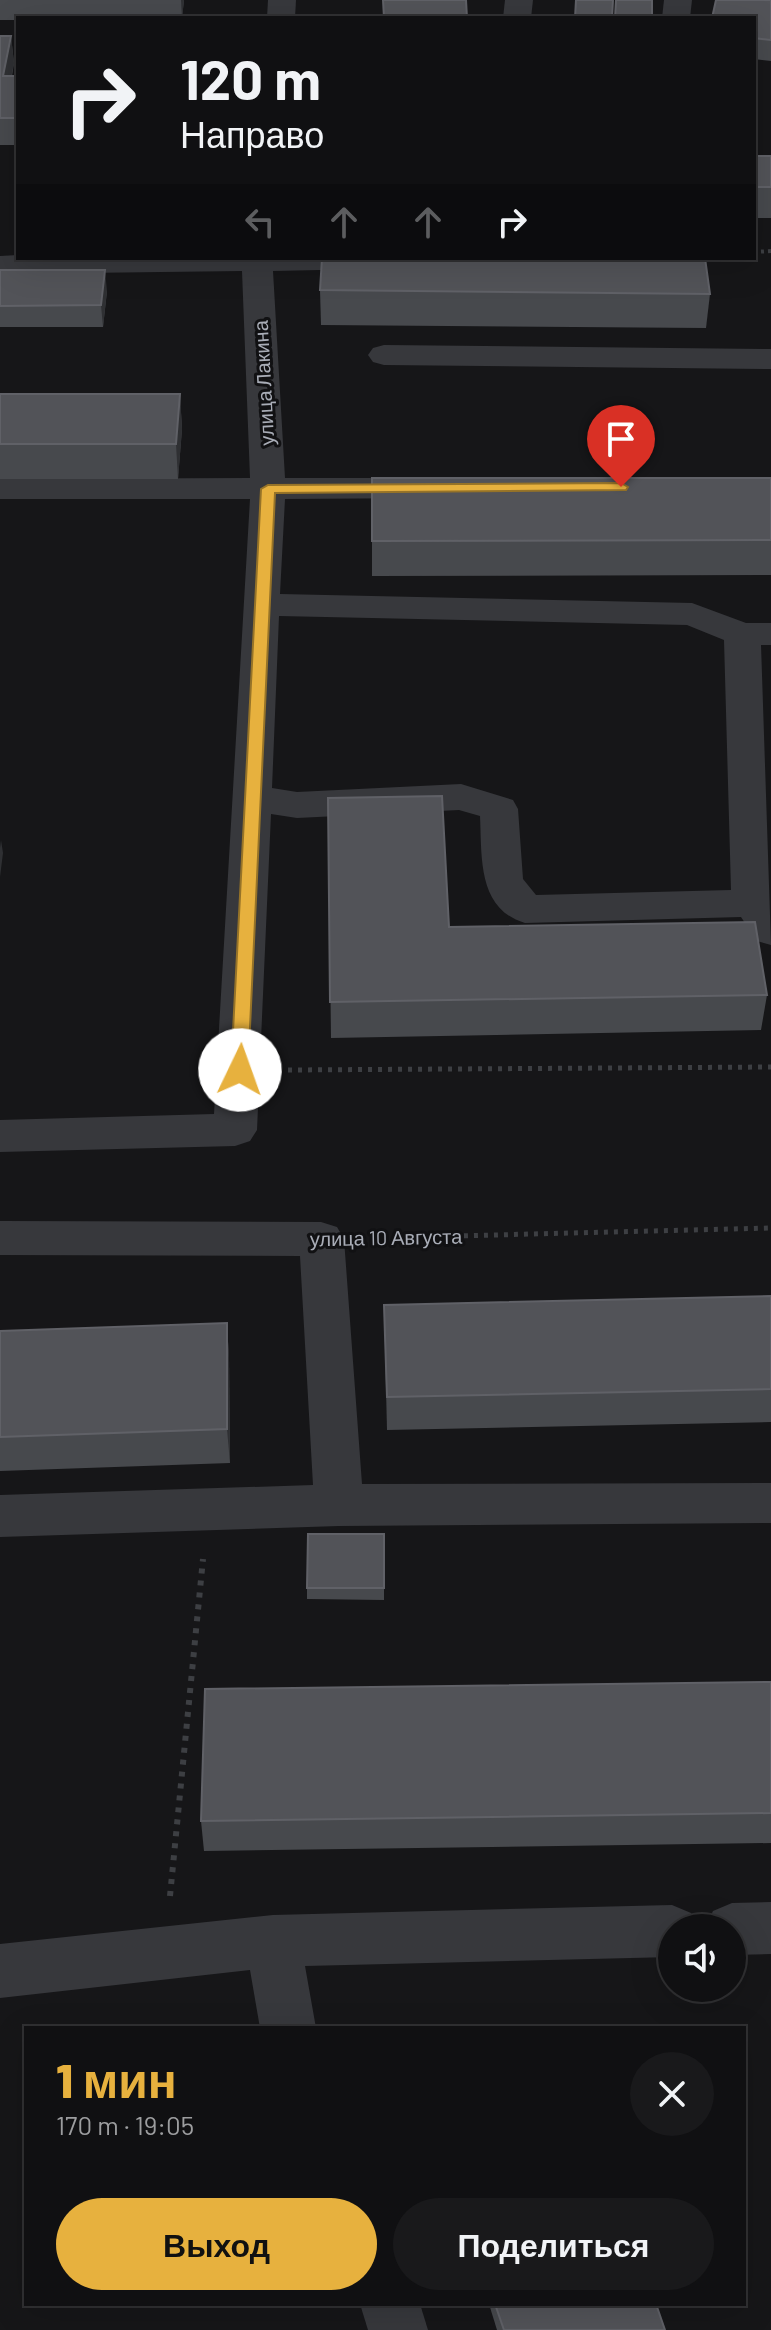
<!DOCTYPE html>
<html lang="ru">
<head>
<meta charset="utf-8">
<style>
  body { margin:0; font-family:Barlow,sans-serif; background:#19191b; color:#f1f3f6; height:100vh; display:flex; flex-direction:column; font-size:30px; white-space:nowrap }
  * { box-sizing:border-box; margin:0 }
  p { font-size:26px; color:#9c9d9f }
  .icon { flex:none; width:44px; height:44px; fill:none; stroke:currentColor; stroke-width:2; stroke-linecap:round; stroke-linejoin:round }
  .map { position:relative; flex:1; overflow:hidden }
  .drawer { position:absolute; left:24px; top:2026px; width:722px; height:280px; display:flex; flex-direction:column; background:#101012; border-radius:0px; box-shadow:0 8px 32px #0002,0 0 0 2px #303032 }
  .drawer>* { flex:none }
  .top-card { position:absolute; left:16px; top:16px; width:740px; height:244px; border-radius:0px; box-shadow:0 8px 32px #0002,0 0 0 2px #303032; background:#101012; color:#f1f3f6; overflow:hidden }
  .controls { position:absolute; left:658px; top:1914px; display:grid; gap:16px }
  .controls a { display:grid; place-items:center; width:88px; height:88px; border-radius:50%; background:#101012; box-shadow:0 8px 32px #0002,0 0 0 2px #303032; font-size:40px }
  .pin { position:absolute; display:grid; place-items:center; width:68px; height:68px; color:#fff; margin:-82px -34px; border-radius:50% 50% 50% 0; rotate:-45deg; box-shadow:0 0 8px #0007 }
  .pin .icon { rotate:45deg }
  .me { position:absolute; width:88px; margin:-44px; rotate:3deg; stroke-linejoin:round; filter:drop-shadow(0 0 6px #0008) }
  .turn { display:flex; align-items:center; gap:28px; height:168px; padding:0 32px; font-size:36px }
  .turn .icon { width:104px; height:104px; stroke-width:2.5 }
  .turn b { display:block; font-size:56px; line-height:68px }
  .lanes { display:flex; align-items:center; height:76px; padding:0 32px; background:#0003; justify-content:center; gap:40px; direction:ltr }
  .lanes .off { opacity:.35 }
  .round { display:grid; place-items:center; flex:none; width:84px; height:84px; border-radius:42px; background:#19191b }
  .overview { display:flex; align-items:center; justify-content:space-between; height:136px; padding:0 32px }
  h1 { font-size:48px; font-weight:800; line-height:60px; color:#e7b13e }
  .action { display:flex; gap:16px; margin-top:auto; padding:16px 32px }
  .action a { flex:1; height:92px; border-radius:48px; background:#e7b13e; color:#111; font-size:32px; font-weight:800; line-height:92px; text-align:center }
  .action a+a { background:#19191b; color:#f1f3f6 }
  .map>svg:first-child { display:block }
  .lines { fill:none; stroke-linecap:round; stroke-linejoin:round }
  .path-far2 { stroke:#3d3f43; stroke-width:4; stroke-dasharray:3 4; stroke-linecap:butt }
  .path-far1 { stroke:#3d3f43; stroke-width:5; stroke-dasharray:4 6; stroke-linecap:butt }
  .path { stroke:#3d3f43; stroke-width:6; stroke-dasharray:5 7; stroke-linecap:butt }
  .minor { fill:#37383c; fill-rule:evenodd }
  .wall { fill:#47494d }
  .shaded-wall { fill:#2f3033 }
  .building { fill:#525358; stroke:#606167; stroke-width:2 }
  .route { fill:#e7b13e; stroke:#967328; stroke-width:2 }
  .labels { text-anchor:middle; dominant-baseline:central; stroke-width:6; stroke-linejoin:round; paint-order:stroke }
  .street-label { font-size:20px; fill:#a9adb7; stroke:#111113 }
</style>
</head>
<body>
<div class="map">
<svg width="771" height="2330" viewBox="0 0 771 2330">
  <rect width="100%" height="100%" fill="#161618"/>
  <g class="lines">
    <!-- path-far2 -->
    <polyline class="path-far2" points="754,252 771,251"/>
    <!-- path-far1 -->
    <g class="path-far1">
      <polyline points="288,1070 771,1067"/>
      <polyline points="374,1238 771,1228"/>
    </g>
    <!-- path -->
    <polyline class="path" points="170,1896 203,1559"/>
    <!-- minor -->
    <g class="minor">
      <polygon points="268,0 296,0 295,18 267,18"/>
      <polygon points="505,0 533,0 531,18 503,18"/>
      <polygon points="664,0 692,0 690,18 662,18"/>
      <path d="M 18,255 L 18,258 L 380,258 L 377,267 L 366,269 L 273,271 L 285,478 L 434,478 L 446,481 L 451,488 L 446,495 L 434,498 L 285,499 L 280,594 L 692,603 L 746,623 L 771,623 L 771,645 L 761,645 L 771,945 L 757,941 L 741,917 L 525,923 C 477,909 482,856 480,816 L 459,810 L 297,818 L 271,814 L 257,1130 L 250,1141 L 235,1146 L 0,1152 L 0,1120 L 214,1114 L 250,499 L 0,499 L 0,479 L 250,478 L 242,271 L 0,274 L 0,256 ZM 279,616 L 687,625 L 724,640 L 731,890 L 536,895 L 523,879 L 518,809 L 513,800 L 461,784 L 297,792 L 272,788 Z"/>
      <polygon points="384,345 771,349 771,369 384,365 373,362 368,355 373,348"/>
      <polygon points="0,1221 321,1222 337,1227 344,1239 362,1484 771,1483 771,1523 339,1526 0,1537 0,1495 313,1485 300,1256 0,1255"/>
      <polygon points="771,1902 771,1954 732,1955 732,1928 705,1928 713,1911 732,1903"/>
      <polygon points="672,1905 691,1913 698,1928 672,1928 672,1957 305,1966 316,2028 260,2028 250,1970 0,1998 0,1944 273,1915"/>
      <polygon points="360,2304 420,2304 428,2330 368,2330"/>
    </g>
  </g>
  <!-- wall -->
  <g class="wall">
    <polygon points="0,0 184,0 182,18 18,18 18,20 0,20"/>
    <polygon points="771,0 771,61 754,59 754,18"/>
    <polygon points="0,36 11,36 14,63 12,76 18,76 18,145 0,145"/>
    <rect x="754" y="156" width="17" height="62"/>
    <polygon points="0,270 107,291 103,327 0,327"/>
    <polygon points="320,290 710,294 706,328 321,325"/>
    <polygon points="0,394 180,394 182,429 178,479 0,479"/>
    <polygon points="372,478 771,478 771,575 372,576"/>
    <polygon points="328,798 449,927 767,995 761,1030 331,1038"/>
    <polygon points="771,1296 771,1422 387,1430 384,1305"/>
    <polygon points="227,1323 229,1358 230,1463 0,1471 0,1331"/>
    <polygon points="384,1534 384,1600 307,1599 307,1588"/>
    <polygon points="771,1682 771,1843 204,1851 201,1821"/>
    <polygon points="489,2304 656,2304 665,2330 497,2330"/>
  </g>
  <!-- shaded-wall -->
  <g class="shaded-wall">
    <polygon points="181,0 184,0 182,18"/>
    <polygon points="11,36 14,63 6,103 3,76"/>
    <polygon points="105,270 107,291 103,327 101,305"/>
    <polygon points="180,394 182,429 178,479 176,444"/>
    <polygon points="1,840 3,853 0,877 0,848"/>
    <polygon points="227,1323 229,1358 230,1463 227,1429"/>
  </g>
  <!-- building -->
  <g class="building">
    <polygon points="383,0 466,0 467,18 384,18"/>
    <polygon points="576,0 613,0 612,18 575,18"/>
    <polygon points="616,0 652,0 652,18 615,18"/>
    <polygon points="716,0 771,0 771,40 754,38 754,18 712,18"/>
    <polygon points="0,36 11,36 3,76 18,76 18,118 0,118"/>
    <rect x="754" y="156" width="17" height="31"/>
    <polygon points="322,258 705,258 710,294 320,290"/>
    <polygon points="0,270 105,270 101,305 0,306"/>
    <polygon points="0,394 180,394 176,444 0,444"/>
    <polygon points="372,478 771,478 771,540 372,541"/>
    <polygon points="442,796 449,927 755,922 767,995 330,1002 328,798"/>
    <polygon points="771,1296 771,1389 387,1397 384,1305"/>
    <polygon points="227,1323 227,1429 0,1437 0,1331"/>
    <polygon points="308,1534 384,1534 384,1588 307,1588"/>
    <polygon points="771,1682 771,1813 201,1821 205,1689"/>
    <polygon points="495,2304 656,2304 665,2330 504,2330"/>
  </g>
  <!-- route -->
  <polygon class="route" points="621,483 628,487 626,490 275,493 248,1070 240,1077 233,1075 231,1070 261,489 268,485"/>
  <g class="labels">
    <!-- street labels -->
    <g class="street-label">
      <text transform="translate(263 383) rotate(-93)">улица Лакина</text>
      <text transform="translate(386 1237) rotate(-1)">улица 10 Августа</text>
    </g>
  </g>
</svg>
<div class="controls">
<a><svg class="icon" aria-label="sound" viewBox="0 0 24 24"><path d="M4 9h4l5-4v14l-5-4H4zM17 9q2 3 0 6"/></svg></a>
</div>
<div class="pin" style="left:621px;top:487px;background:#d93025"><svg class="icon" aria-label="arrive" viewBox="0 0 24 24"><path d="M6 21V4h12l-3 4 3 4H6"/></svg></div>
<svg class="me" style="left:240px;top:1070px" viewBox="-20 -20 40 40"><circle r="19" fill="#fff"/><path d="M0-13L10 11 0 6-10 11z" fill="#e7b13e"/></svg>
<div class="top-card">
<div class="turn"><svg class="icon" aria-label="right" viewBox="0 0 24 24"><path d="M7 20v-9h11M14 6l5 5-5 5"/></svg><div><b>120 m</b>Направо</div></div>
<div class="lanes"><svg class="icon off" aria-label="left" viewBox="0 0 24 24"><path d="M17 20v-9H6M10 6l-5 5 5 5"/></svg><svg class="icon off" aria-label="ahead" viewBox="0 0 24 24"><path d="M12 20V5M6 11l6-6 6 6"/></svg><svg class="icon off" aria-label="ahead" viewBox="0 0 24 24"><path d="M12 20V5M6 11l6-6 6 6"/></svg><svg class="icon" aria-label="right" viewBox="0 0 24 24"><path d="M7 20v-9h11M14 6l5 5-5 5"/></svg></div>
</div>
<section class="drawer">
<div class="overview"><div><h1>1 мин</h1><p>170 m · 19:05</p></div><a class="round"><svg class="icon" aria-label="close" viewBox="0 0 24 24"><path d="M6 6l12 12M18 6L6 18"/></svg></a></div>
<div class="action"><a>Выход</a><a>Поделиться</a></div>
</section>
</div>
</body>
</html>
